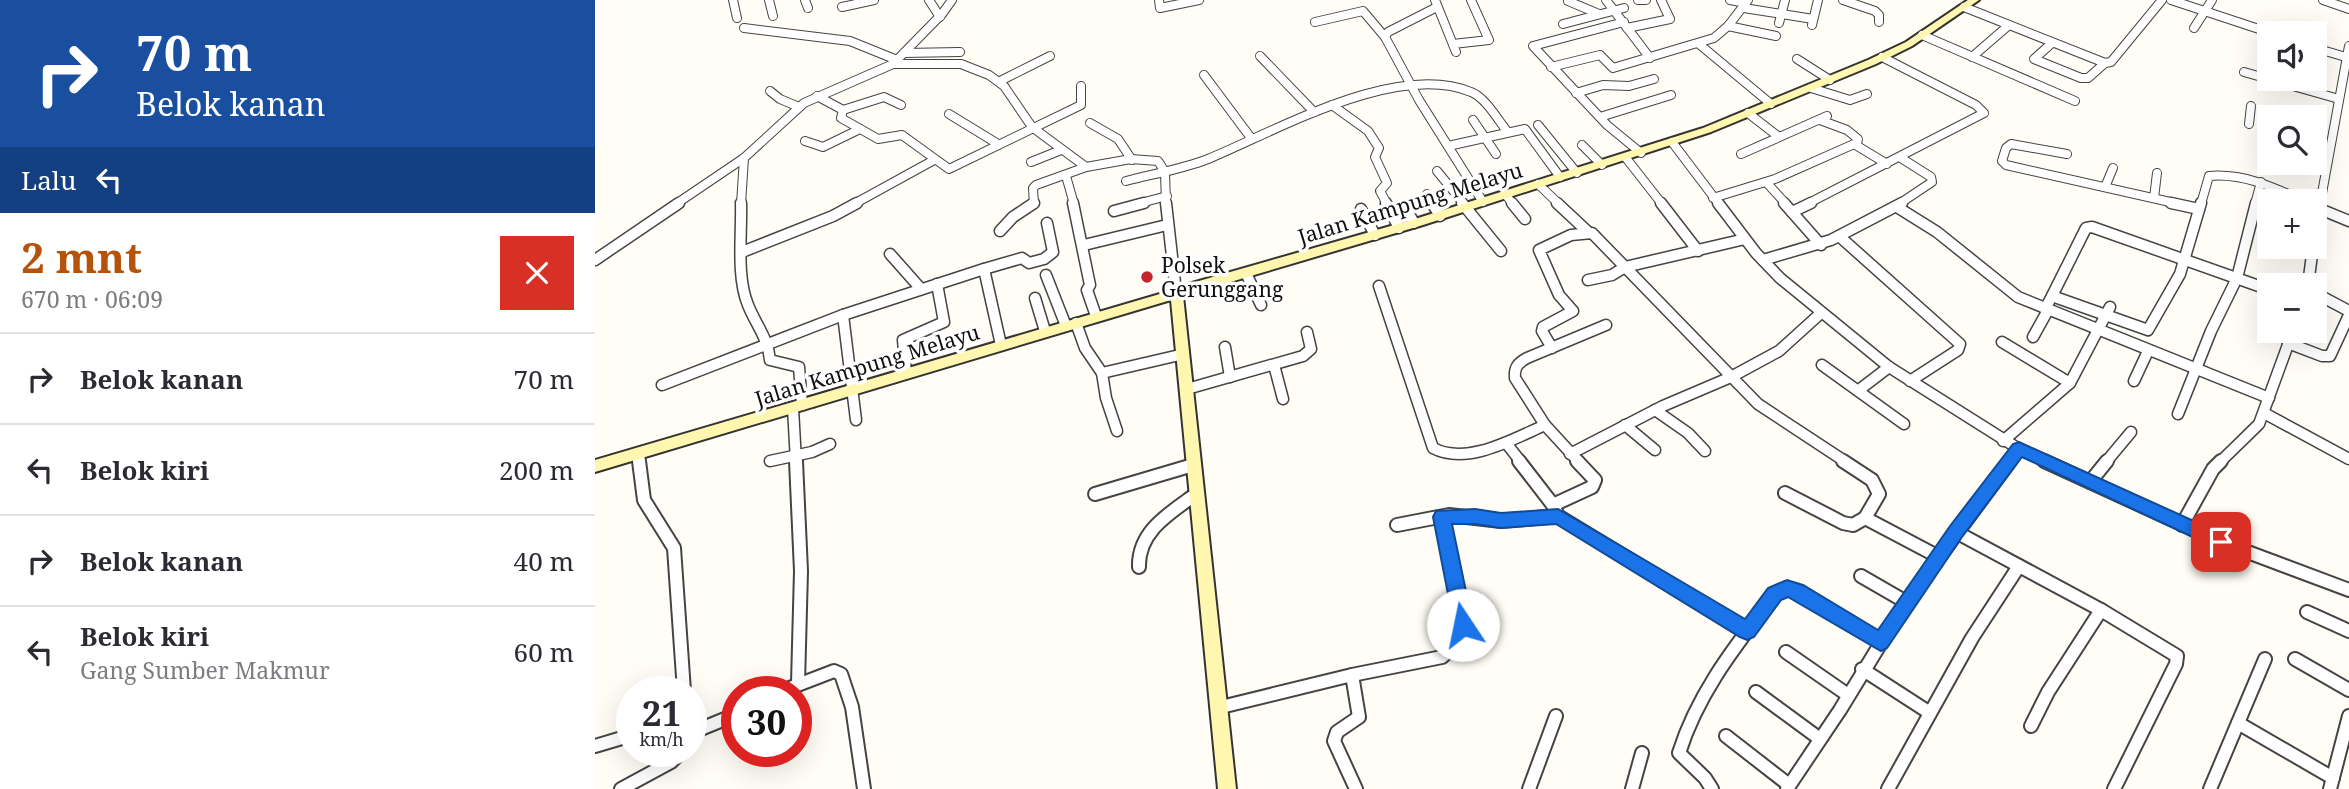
<!DOCTYPE html>
<html lang="id">
<head>
<meta charset="utf-8">
<style>
  body { margin:0; font-family:"Noto Serif",serif; background:#f2f2f3; color:#2b2b33; height:100vh; display:flex; flex-direction:column; font-size:26px; white-space:nowrap }
  * { box-sizing:border-box; margin:0 }
  p { font-size:23px; color:#7c7c81 }
  .icon { flex:none; width:38px; height:38px; fill:none; stroke:currentColor; stroke-width:2; stroke-linecap:round; stroke-linejoin:round }
  .map { position:relative; flex:1; overflow:hidden }
  .details { display:flex; flex-direction:column; background:#fff; width:595px }
  .details>* { flex:none }
  .top-card { background:#1a4fa0; color:#fff; overflow:hidden }
  .fabs { position:absolute; left:1662px; top:21px; display:grid; gap:14px }
  .fabs a { display:grid; place-items:center; width:70px; height:70px; border-radius:0px; background:#fff; box-shadow:0 7px 28px #0002; font-size:35px }
  .speed { position:absolute; left:21px; top:676px; display:flex; gap:14px; font-size:35px; font-weight:700; text-align:center }
  .speed>* { display:grid; place-content:center; width:91px; height:91px; border-radius:50%; background:#fff; box-shadow:0 7px 28px #0002; line-height:1 }
  .speed small { font-size:18px; font-weight:400 }
  .speed .limit { border:10px solid #d22; background:#fff; color:#111 }
  .pin { position:absolute; display:grid; place-items:center; width:60px; height:60px; color:#fff; margin:-30px; border-radius:14px; box-shadow:0 4px 10px #0006 }
  .me { position:absolute; width:77px; margin:-38px; rotate:349deg; stroke-linejoin:round; filter:drop-shadow(0 0 5px #0008) }
  .turn { display:flex; align-items:center; gap:24px; height:147px; padding:0 21px; font-size:32px }
  .turn .icon { width:91px; height:91px; stroke-width:2.5 }
  .turn b { display:block; font-size:49px; line-height:60px }
  .then { display:flex; align-items:center; height:66px; padding:0 21px; background:#0003; gap:14px; font-size:26px }
  .round { display:grid; place-items:center; flex:none; width:74px; height:74px; border-radius:0px; background:#f2f2f3 }
  .overview { display:flex; align-items:center; justify-content:space-between; height:119px; padding:0 21px }
  h1 { font-size:42px; font-weight:700; line-height:52px; color:#b45309 }
  ul { padding:0; list-style:none }
  li { display:flex; align-items:center; gap:21px; height:91px; padding:0 21px; border-top:2px solid #e1e1e2 }
  li div { flex:1 }
  li b { display:block; font-size:26px }
  li em { font-style:normal }
  main { display:flex; flex:1; min-height:0 }
  .map>svg:first-child { display:block }
  .lines { fill:none; stroke-linecap:round; stroke-linejoin:round }
  .street-far2-casing { stroke:#444; stroke-width:10 }
  .street-far1-casing { stroke:#444; stroke-width:13 }
  .street-casing { stroke:#444; stroke-width:16 }
  .secondary-casing { stroke:#333; stroke-width:4 }
  .street-far2 { stroke:#fff; stroke-width:8 }
  .street-far1 { stroke:#fff; stroke-width:10 }
  .street { stroke:#fff; stroke-width:12 }
  .secondary { fill:#fff6b0; fill-rule:evenodd }
  .route { fill:#1a73e8; stroke:#114b97; stroke-width:2 }
  .poi-dot { fill:#c4262e; stroke:#fff; stroke-width:2.5 }
  .labels { text-anchor:middle; dominant-baseline:central; stroke-width:7; stroke-linejoin:round; paint-order:stroke }
  .street-label { font-size:21px; fill:#111; stroke:#fff }
  .poi-label { font-size:21px; fill:#111; stroke:#fff; text-anchor:start }
</style>
</head>
<body>
<main>
<section class="details">
<div class="top-card">
<div class="turn"><svg class="icon" aria-label="right" viewBox="0 0 24 24"><path d="M7 20v-9h11M14 6l5 5-5 5"/></svg><div><b>70 m</b>Belok kanan</div></div>
<div class="then">Lalu<svg class="icon" aria-label="left" viewBox="0 0 24 24"><path d="M17 20v-9H6M10 6l-5 5 5 5"/></svg></div>
</div>
<div class="overview"><div><h1>2 mnt</h1><p>670 m · 06:09</p></div><a class="round" style="background:#d93025;color:#fff"><svg class="icon" aria-label="close" viewBox="0 0 24 24"><path d="M6 6l12 12M18 6L6 18"/></svg></a></div>
<ul>
<li><svg class="icon" aria-label="right" viewBox="0 0 24 24"><path d="M7 20v-9h11M14 6l5 5-5 5"/></svg><div><b>Belok kanan</b></div><em>70 m</em></li>
<li><svg class="icon" aria-label="left" viewBox="0 0 24 24"><path d="M17 20v-9H6M10 6l-5 5 5 5"/></svg><div><b>Belok kiri</b></div><em>200 m</em></li>
<li><svg class="icon" aria-label="right" viewBox="0 0 24 24"><path d="M7 20v-9h11M14 6l5 5-5 5"/></svg><div><b>Belok kanan</b></div><em>40 m</em></li>
<li><svg class="icon" aria-label="left" viewBox="0 0 24 24"><path d="M17 20v-9H6M10 6l-5 5 5 5"/></svg><div><b>Belok kiri</b><p>Gang Sumber Makmur</p></div><em>60 m</em></li>
</ul>
</section>
<div class="map">
<svg width="1754" height="789" viewBox="0 0 1754 789">
  <rect width="100%" height="100%" fill="#fffdf5"/>
  <g class="lines">
    <!-- street-far2 casing -->
    <g class="street-far2-casing">
      <g id="street-far2">
        <polyline points="138,0 142,18"/>
        <polyline points="174,0 178,16"/>
        <polyline points="210,0 213,8"/>
        <polyline points="334,0 345,17"/>
        <polyline points="357,0 347,14 298,64 366,64 394,75 409,86 437,127 491,167 536,159 563,161 570,172 571,204"/>
        <polyline points="564,0 565,8 604,0"/>
        <polyline points="840,0 861,52"/>
        <polyline points="1011,0 1055,58"/>
        <polyline points="1043,0 1051,0"/>
        <polyline points="1135,0 1151,3"/>
        <polyline points="1248,0 1280,11 1284,15 1284,22"/>
        <polyline points="1576,0 1676,33"/>
        <polyline points="1728,0 1754,9"/>
        <polyline points="973,1 1004,14"/>
        <polyline points="247,7 279,0"/>
        <polyline points="842,7 793,32 790,37 824,100 888,202"/>
        <polyline points="1369,7 1510,63"/>
        <polyline points="1149,8 1218,19"/>
        <polyline points="720,22 768,11 790,37"/>
        <polyline points="1029,22 938,46 1012,125 1046,153"/>
        <polyline points="1184,23 1190,0"/>
        <polyline points="968,24 1029,8"/>
        <polyline points="1217,25 1223,0"/>
        <polyline points="1133,26 1181,36"/>
        <polyline points="149,28 255,41 302,60"/>
        <polyline points="1032,28 1075,19 1066,0"/>
        <polyline points="1599,28 1617,0"/>
        <polyline points="1327,35 1480,101"/>
        <polyline points="1457,43 1439,59 1486,78 1493,78 1510,63 1516,62 1567,0"/>
        <polyline points="858,44 894,40 876,0"/>
        <polyline points="1104,44 1176,104"/>
        <polyline points="1720,48 1754,58"/>
        <polyline points="309,53 365,52"/>
        <polyline points="665,56 719,112"/>
        <polyline points="1377,57 1414,25"/>
        <polyline points="1202,59 1235,80"/>
        <polyline points="956,67 1005,55 1018,68 1119,38 1133,26 1153,0"/>
        <polyline points="1649,72 1744,99"/>
        <polyline points="609,75 656,138"/>
        <polyline points="405,81 455,56"/>
        <polyline points="1216,88 1255,100 1272,94"/>
        <polyline points="175,91 185,99 204,107"/>
        <polyline points="981,93 1008,85 1034,86 1059,79"/>
        <polyline points="222,96 248,110 246,118 283,139 307,135 354,169 486,105 486,86"/>
        <polyline points="737,105 773,131 784,148 780,157 792,183 785,191 792,204"/>
        <polyline points="248,110 289,97 306,105"/>
        <polyline points="1153,113 1184,137"/>
        <polyline points="354,114 403,144"/>
        <polyline points="1005,117 1076,95"/>
        <polyline points="878,120 901,154"/>
        <polyline points="1225,120 1252,130 1263,139 1262,144"/>
        <polyline points="495,123 523,139 537,160"/>
        <polyline points="1654,124 1656,106"/>
        <polyline points="943,125 982,173"/>
        <polyline points="210,141 228,147 265,129"/>
        <polyline points="1077,142 1124,204"/>
        <polyline points="987,145 1007,165"/>
        <polyline points="853,146 930,129 965,177"/>
        <polyline points="1146,154 1232,116"/>
        <polyline points="1472,154 1416,144 1411,148 1407,161 1411,165 1584,204"/>
        <polyline points="1031,158 1067,204"/>
        <polyline points="436,162 466,150"/>
        <polyline points="842,171 869,204"/>
        <polyline points="471,176 479,204"/>
        <path d="M 531,181 C 558,174 588,169 613,159 C 683,130 802,61 876,92 C 890,97 903,120 912,131"/>
        <polyline points="1171,182 1191,204"/>
        <polyline points="943,184 964,204"/>
        <polyline points="1510,187 1518,168"/>
        <polyline points="832,194 838,204"/>
        <polyline points="910,194 918,204"/>
        <polyline points="1118,198 1180,179 1259,144 1292,164"/>
        <polyline points="1559,198 1562,173"/>
        <polyline points="81,204 149,158 209,103 298,64"/>
        <polyline points="146,204 149,158"/>
        <polyline points="259,204 339,160"/>
        <polyline points="439,204 438,188 441,185 491,167"/>
        <polyline points="542,204 572,196"/>
        <polyline points="1212,204 1389,113 1381,105 1287,57"/>
        <polyline points="1304,204 1337,182 1336,177 1306,158"/>
        <path d="M 1606,204 L 1614,176 C 1648,173 1678,187 1709,201"/>
        <polyline points="1660,204 1666,182"/>
        <polyline points="1725,204 1754,46"/>
      </g>
    </g>
    <!-- street-far1 casing -->
    <g class="street-far1-casing">
      <g id="street-far1">
        <path d="M 146,203 C 147,234 141,276 153,305 C 161,325 173,338 175,360 L 204,367 L 207,405"/>
        <polyline points="478,203 495,285 492,290 501,316"/>
        <polyline points="571,203 581,292"/>
        <polyline points="791,203 804,228"/>
        <polyline points="837,203 845,216"/>
        <polyline points="867,203 906,251"/>
        <polyline points="917,203 930,219"/>
        <polyline points="962,203 992,231"/>
        <polyline points="1066,203 1103,251"/>
        <polyline points="1123,203 1161,253 1185,278 1294,367 1424,449 1453,462"/>
        <polyline points="1189,203 1226,245"/>
        <polyline points="1576,203 1604,209"/>
        <polyline points="809,205 819,223"/>
        <polyline points="1302,207 1342,232 1423,297 1674,398"/>
        <polyline points="1720,207 1754,221"/>
        <polyline points="766,209 780,235"/>
        <polyline points="519,211 549,203"/>
        <polyline points="1197,212 1216,203"/>
        <polyline points="405,231 418,217 439,203"/>
        <polyline points="1720,231 1725,203"/>
        <polyline points="1244,236 1365,344 1363,350 1315,381"/>
        <polyline points="1150,239 1030,267 1163,404 1251,462"/>
        <polyline points="489,245 572,225"/>
        <polyline points="147,252 238,216 262,203"/>
        <polyline points="295,254 326,289"/>
        <polyline points="0,260 84,203"/>
        <polyline points="1168,260 1236,240 1307,203"/>
        <polyline points="389,269 427,258 434,263 449,259 458,252 452,223"/>
        <polyline points="651,273 666,305"/>
        <polyline points="451,275 471,326"/>
        <polyline points="1713,285 1718,247"/>
        <path d="M 784,286 L 838,448 C 872,466 918,439 950,425"/>
        <polyline points="1720,293 1754,311"/>
        <polyline points="1457,296 1491,228 1497,227 1675,290"/>
        <polyline points="440,298 450,331"/>
        <polyline points="1450,309 1457,296 1553,330 1585,274 1606,203"/>
        <polyline points="248,315 261,420"/>
        <polyline points="481,323 490,348 507,373 511,398 522,431"/>
        <polyline points="1438,337 1453,310"/>
        <polyline points="1407,342 1475,383"/>
        <polyline points="1693,343 1727,356 1735,356 1754,315"/>
        <polyline points="630,347 635,377"/>
        <polyline points="957,348 947,331 948,327 978,311 964,295 944,250 976,235 997,233 1030,267 1017,275 993,280"/>
        <polyline points="679,365 688,399"/>
        <polyline points="1227,365 1309,424"/>
        <polyline points="311,373 308,340 349,322 342,284"/>
        <polyline points="507,373 589,354"/>
        <polyline points="1539,381 1553,351"/>
        <polyline points="67,385 248,315 389,269 406,345"/>
        <polyline points="592,389 708,356 716,349 712,332"/>
        <polyline points="1264,390 1294,367"/>
        <polyline points="198,408 201,462"/>
        <polyline points="1060,410 1093,433 1110,451"/>
        <polyline points="1669,413 1754,459"/>
        <polyline points="1583,414 1616,331 1642,278 1661,203"/>
        <polyline points="1030,425 1060,450"/>
        <polyline points="1408,441 1475,383 1515,307"/>
        <polyline points="911,443 926,462"/>
        <polyline points="975,454 1068,406 1136,377 1184,351 1226,313"/>
        <polyline points="175,461 217,452 235,444"/>
        <polyline points="44,462 45,453"/>
        <path d="M 984,462 L 950,425 L 920,378 C 919,367 923,363 932,358 L 1011,325"/>
        <polyline points="1414,462 1424,449"/>
        <polyline points="1511,462 1536,432"/>
        <polyline points="1625,462 1664,424 1698,331"/>
      </g>
    </g>
    <!-- street casing -->
    <g class="street-casing">
      <g id="street">
        <polyline points="44,461 49,500 79,548 89,691"/>
        <polyline points="201,461 206,571 203,683"/>
        <polyline points="924,461 958,505 963,516 1152,631"/>
        <polyline points="1449,461 1626,542 1754,590"/>
        <polyline points="1495,482 1512,461"/>
        <polyline points="1190,493 1248,523 1258,525 1270,518 1284,494 1277,480 1248,461"/>
        <polyline points="500,494 598,465"/>
        <polyline points="958,505 997,487 1000,480 982,461"/>
        <polyline points="1270,518 1344,557"/>
        <polyline points="802,525 854,515 906,521 963,516"/>
        <polyline points="1587,525 1618,469 1626,461"/>
        <polyline points="1361,532 1506,610 1582,656 1581,664 1519,789"/>
        <path d="M 544,567 C 543,531 575,513 601,494"/>
        <polyline points="1266,576 1311,602"/>
        <polyline points="1712,612 1754,631"/>
        <polyline points="1191,652 1253,695"/>
        <polyline points="1700,659 1754,690"/>
        <polyline points="1267,669 1335,713"/>
        <polyline points="757,675 847,657 866,640 868,625 847,517"/>
        <polyline points="187,691 239,671 246,674 257,707 269,789"/>
        <polyline points="1161,692 1225,739"/>
        <polyline points="622,708 757,675 764,717 742,732 739,741 761,789"/>
        <polyline points="1643,723 1738,778"/>
        <polyline points="1436,726 1453,692 1506,610"/>
        <polyline points="96,733 142,714"/>
        <polyline points="1131,736 1194,785"/>
        <polyline points="0,746 37,735"/>
        <polyline points="171,751 172,756"/>
        <polyline points="26,789 76,762 87,751"/>
        <polyline points="934,789 961,716"/>
        <polyline points="1037,789 1047,753"/>
        <path d="M 1117,789 L 1110,778 L 1084,753 C 1103,692 1142,644 1180,594 L 1192,588 L 1201,591 L 1286,642"/>
        <polyline points="1192,789 1245,710 1311,602 1415,461"/>
        <polyline points="1293,789 1377,638 1424,566"/>
        <polyline points="1615,789 1670,659"/>
        <polyline points="1735,789 1754,716"/>
      </g>
    </g>
    <!-- secondary casing -->
    <g class="secondary-casing">
      <polygon id="secondary" points="1373,0 1384,0 1317,46 1281,64 1116,132 828,225 588,296 641,789 623,789 576,300 0,472 0,460 575,291 576,289 820,219 1108,128 1273,60 1311,42"/>
    </g>
    <!-- street-far2 -->
    <use href="#street-far2" class="street-far2"/>
    <!-- street-far1 -->
    <use href="#street-far1" class="street-far1"/>
    <!-- street -->
    <use href="#street" class="street"/>
    <!-- secondary -->
    <use href="#secondary" class="secondary"/>
  </g>
  <!-- route -->
  <polygon class="route" points="1424,442 1632,536 1635,542 1632,547 1626,549 1619,547 1427,457 1367,537 1292,648 1286,651 1193,597 1186,600 1159,637 1152,640 1145,637 961,524 906,528 880,524 857,524 878,625 875,631 868,634 862,631 859,625 838,517 841,511 880,509 906,513 963,509 1150,619 1173,588 1192,580 1208,585 1283,630 1355,526 1418,444"/>
  <!-- markers -->
  <circle class="poi-dot" cx="552" cy="277" r="7"/>
  <g class="labels">
    <!-- street labels -->
    <g class="street-label">
      <text transform="translate(815 203) rotate(-17)">Jalan Kampung Melayu</text>
      <text transform="translate(272 365) rotate(-17)">Jalan Kampung Melayu</text>
    </g>
    <!-- poi labels -->
    <g class="poi-label">
      <text x="566" y="265">Polsek<tspan x="566" dy="24">Gerunggang</tspan></text>
    </g>
  </g>
</svg>
<div class="fabs">
<a><svg class="icon" aria-label="sound" viewBox="0 0 24 24"><path d="M4 9h4l5-4v14l-5-4H4zM17 9q2 3 0 6"/></svg></a>
<a><svg class="icon" aria-label="search" viewBox="0 0 24 24"><circle cx="10" cy="10" r="6"/><path d="M15 15l6 6"/></svg></a>
<a>+</a>
<a>−</a>
</div>
<div class="speed"><div>21<small>km/h</small></div><div class="limit">30</div></div>
<div class="pin" style="left:1626px;top:542px;background:#d93025"><svg class="icon" aria-label="arrive" viewBox="0 0 24 24"><path d="M6 21V4h12l-3 4 3 4H6"/></svg></div>
<svg class="me" style="left:868px;top:625px" viewBox="-20 -20 40 40"><circle r="19" fill="#fff"/><path d="M0-13L10 11 0 6-10 11z" fill="#1a73e8"/></svg>
</div>
</main>
</body>
</html>
